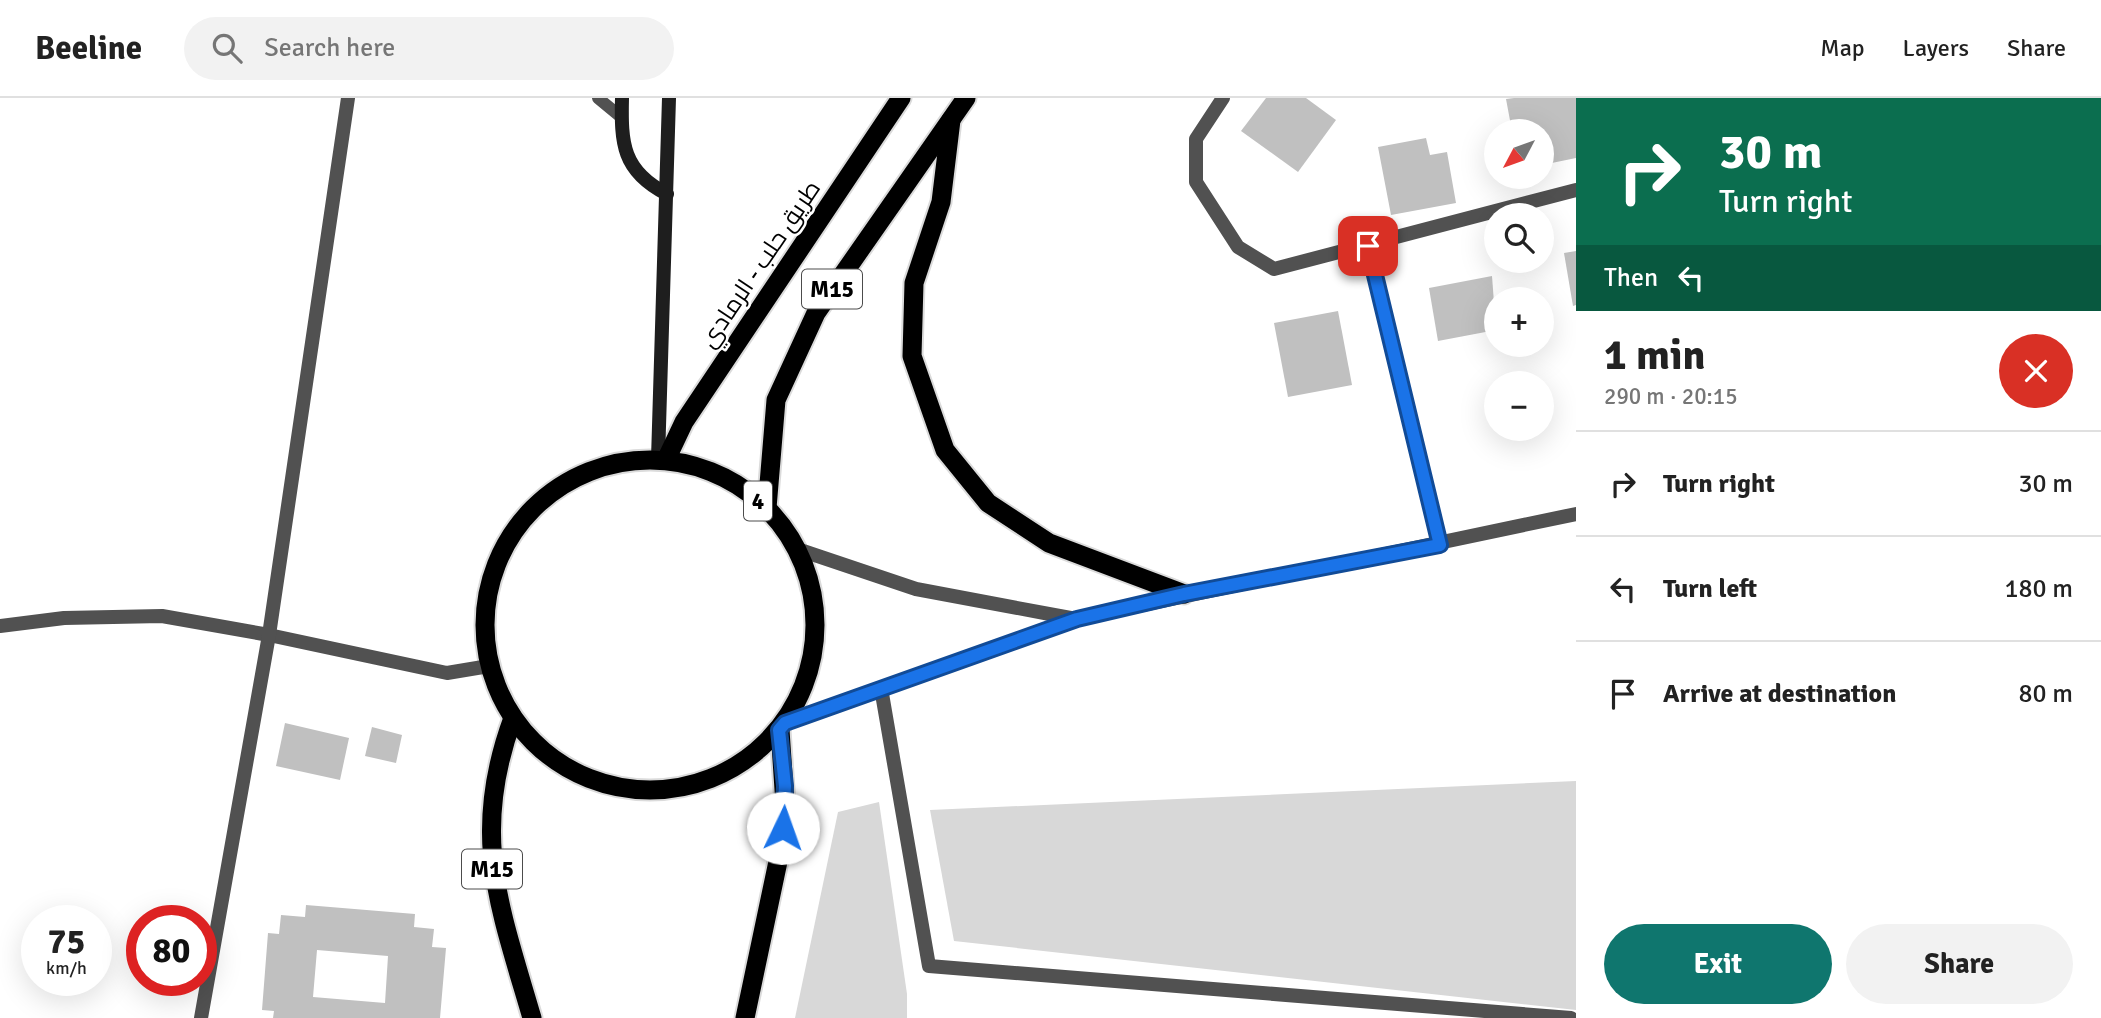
<!DOCTYPE html>
<html lang="en">
<head>
<meta charset="utf-8">
<style>
  body { margin:0; font-family:Signika,Cairo,sans-serif; background:#f2f2f2; color:#222; height:100vh; display:flex; flex-direction:column; font-size:26px; white-space:nowrap }
  * { box-sizing:border-box; margin:0 }
  p { font-size:23px; color:#767676 }
  .icon { flex:none; width:38px; height:38px; fill:none; stroke:currentColor; stroke-width:2; stroke-linecap:round; stroke-linejoin:round }
  .map { position:relative; flex:1; overflow:hidden }
  .drawer { display:flex; flex-direction:column; background:#fff; width:525px }
  .drawer>* { flex:none }
  .banner { background:#0b6e4f; color:#fff; overflow:hidden }
  .needle { width:46px; rotate:229deg }
  .controls { position:absolute; left:1484px; top:21px; display:grid; gap:14px }
  .controls a { display:grid; place-items:center; width:70px; height:70px; border-radius:50%; background:#fff; box-shadow:0 7px 28px #0002; font-size:35px }
  .speed { position:absolute; left:21px; top:807px; display:flex; gap:14px; font-size:35px; font-weight:700; text-align:center }
  .speed>* { display:grid; place-content:center; width:91px; height:91px; border-radius:50%; background:#fff; box-shadow:0 7px 28px #0002; line-height:1 }
  .speed small { font-size:18px; font-weight:400 }
  .speed .limit { border:10px solid #d22; background:#fff; color:#111 }
  .pin { position:absolute; display:grid; place-items:center; width:60px; height:60px; color:#fff; margin:-30px; border-radius:14px; box-shadow:0 4px 10px #0006 }
  .me { position:absolute; width:77px; margin:-38px; rotate:3deg; stroke-linejoin:round; filter:drop-shadow(0 0 5px #0008) }
  .turn { display:flex; align-items:center; gap:24px; height:147px; padding:0 28px; font-size:32px }
  .turn .icon { width:91px; height:91px; stroke-width:2.5 }
  .turn b { display:block; font-size:49px; line-height:60px }
  .then { display:flex; align-items:center; height:66px; padding:0 28px; background:#0003; gap:14px; font-size:26px }
  .round { display:grid; place-items:center; flex:none; width:74px; height:74px; border-radius:37px; background:#f2f2f2 }
  .head { display:flex; align-items:center; justify-content:space-between; height:119px; padding:0 28px }
  h1 { font-size:42px; font-weight:800; line-height:52px }
  .primary-button { display:flex; gap:14px; margin-top:auto; padding:14px 28px }
  .primary-button a { flex:1; height:80px; border-radius:42px; background:#0f766e; color:#fff; font-size:28px; font-weight:800; line-height:80px; text-align:center }
  .primary-button a+a { background:#f2f2f2; color:#222 }
  ul { padding:0; list-style:none }
  li { display:flex; align-items:center; gap:21px; height:105px; padding:0 28px; border-top:2px solid #e0e0e0 }
  li div { flex:1 }
  li b { display:block; font-size:26px }
  li em { font-style:normal }
  header { display:flex; align-items:center; gap:42px; box-sizing:border-box; height:98px; padding:0 35px; background:#fff; border-bottom:2px solid #e0e0e0 }
  header strong { font-size:33px }
  nav { display:flex; gap:38px; margin-inline-start:auto; font-size:24px }
  .search { width:490px; height:63px; background:#f2f2f2; display:flex; align-items:center; gap:18px; box-sizing:border-box; padding:0 24px; border-radius:38px; color:#767676; font-size:26px }
  main { display:flex; flex:1; min-height:0 }
  .map>svg:first-child { display:block }
  .green { fill:#d8d8d8 }
  .building { fill:#c0c0c0; fill-rule:evenodd }
  .lines { fill:none; stroke-linecap:round; stroke-linejoin:round }
  .trunk-casing { stroke:#dbdbdb; stroke-width:23 }
  .service { stroke:#515151; stroke-width:12 }
  .minor { stroke:#515151; stroke-width:14 }
  .secondary { stroke:#1e1e1e; stroke-width:14 }
  .trunk { stroke:#000; stroke-width:19 }
  .route-casing { stroke:#114b97; stroke-width:18 }
  .route { stroke:#1a73e8; stroke-width:12 }
  .labels { text-anchor:middle; dominant-baseline:central; stroke-width:5; stroke-linejoin:round; paint-order:stroke }
  .shield { fill:#fff; stroke:#4c4c4c; stroke-width:2 }
  .shield-label { font-size:23px; font-weight:bold; fill:#000 }
  .street-label { font-size:24px; fill:#000; stroke:#fff }
</style>
</head>
<body>
<header>
<strong>Beeline</strong>
<div class="search"><svg class="icon" aria-label="search" viewBox="0 0 24 24"><circle cx="10" cy="10" r="6"/><path d="M15 15l6 6"/></svg>Search here</div>
<nav><a>Map</a><a>Layers</a><a>Share</a></nav>
</header>
<main>
<div class="map">
<svg width="1576" height="920" viewBox="0 0 1576 920">
  <rect width="100%" height="100%" fill="#fff"/>
  <!-- green -->
  <g class="green">
    <polygon points="1576,683 1576,912 954,843 930,712"/>
    <polygon points="879,704 907,896 907,920 795,920 838,714"/>
  </g>
  <!-- building -->
  <g class="building">
    <polygon points="1266,0 1306,0 1336,22 1298,74 1241,33"/>
    <polygon points="1514,0 1576,0 1576,60 1542,67 1542,33 1512,33 1506,1"/>
    <polygon points="1426,40 1430,57 1447,54 1456,105 1391,117 1378,49"/>
    <polygon points="1576,153 1576,207 1573,208 1564,155"/>
    <polygon points="1492,178 1496,232 1438,243 1429,190"/>
    <polygon points="1338,213 1352,287 1288,299 1274,225"/>
    <polygon points="285,625 349,640 340,682 276,668"/>
    <polygon points="372,629 402,637 396,665 365,658"/>
    <path d="M 306,807 L 415,816 L 414,829 L 434,831 L 432,849 L 446,850 L 440,920 L 273,920 L 274,913 L 262,912 L 268,835 L 279,836 L 281,817 L 305,819 ZM 317,852 L 388,858 L 385,905 L 313,899 Z"/>
  </g>
  <g class="lines">
    <!-- trunk casing -->
    <g class="trunk-casing">
      <g id="trunk">
        <polyline points="951,22 941,104 914,185 912,258 945,352 988,405 1049,445 1184,496"/>
        <circle cx="650" cy="527" r="165"/>
        <polyline points="666,362 684,324 901,0"/>
        <polyline points="767,410 776,302 816,215 966,0"/>
        <path d="M 513,620 C 470,736 499,807 532,920"/>
        <polyline points="745,920 780,754 785,706 780,632"/>
      </g>
    </g>
    <!-- service -->
    <polyline class="service" points="598,0 621,19"/>
    <!-- minor -->
    <g class="minor">
      <polyline points="1223,0 1196,41 1196,84 1238,149 1274,171 1576,92"/>
      <polyline points="1368,148 1440,447"/>
      <polyline points="797,451 916,491 1076,521"/>
      <polyline points="0,528 64,520 162,518 269,537 447,575 489,568"/>
      <polyline points="881,590 929,868 1571,920"/>
      <polyline points="785,625 1077,521 1576,416"/>
      <polyline points="201,920 269,537 348,0"/>
    </g>
    <!-- secondary -->
    <g class="secondary">
      <path d="M 622,0 C 621,45 622,73 667,96"/>
      <polyline points="658,361 669,0"/>
    </g>
    <!-- trunk -->
    <use href="#trunk" class="trunk"/>
  </g>
  <g class="lines">
    <!-- route casing -->
    <g class="route-casing">
      <polyline id="route" points="783,730 785,688 779,632 785,625 1077,521 1184,496 1440,447 1368,148"/>
    </g>
    <!-- route -->
    <use href="#route" class="route"/>
  </g>
  <g class="labels">
    <!-- shield labels -->
    <g class="shield">
      <rect x="802" y="171.5" width="60" height="39" rx="5"/>
      <rect x="744" y="383.5" width="28" height="39" rx="5"/>
      <rect x="462" y="751.5" width="60" height="39" rx="5"/>
    </g>
    <g class="shield-label">
      <text x="832" y="191">M15</text>
      <text x="758" y="403">4</text>
      <text x="492" y="771">M15</text>
    </g>
    <!-- street labels -->
    <g class="street-label">
      <text transform="translate(760 166) rotate(-56)">طريق حلب - الرمادي</text>
    </g>
  </g>
</svg>
<div class="controls">
<a><svg class="needle" viewBox="-14 -14 28 28"><path d="M0-13l5 13h-10z" fill="#e53935"/><path d="M0 13l5-13h-10z" fill="#767676"/></svg></a>
<a><svg class="icon" aria-label="search" viewBox="0 0 24 24"><circle cx="10" cy="10" r="6"/><path d="M15 15l6 6"/></svg></a>
<a>+</a>
<a>−</a>
</div>
<div class="speed"><div>75<small>km/h</small></div><div class="limit">80</div></div>
<div class="pin" style="left:1368px;top:148px;background:#d93025"><svg class="icon" aria-label="arrive" viewBox="0 0 24 24"><path d="M6 21V4h12l-3 4 3 4H6"/></svg></div>
<svg class="me" style="left:783px;top:730px" viewBox="-20 -20 40 40"><circle r="19" fill="#fff"/><path d="M0-13L10 11 0 6-10 11z" fill="#1a73e8"/></svg>
</div>
<section class="drawer">
<div class="banner">
<div class="turn"><svg class="icon" aria-label="right" viewBox="0 0 24 24"><path d="M7 20v-9h11M14 6l5 5-5 5"/></svg><div><b>30 m</b>Turn right</div></div>
<div class="then">Then<svg class="icon" aria-label="left" viewBox="0 0 24 24"><path d="M17 20v-9H6M10 6l-5 5 5 5"/></svg></div>
</div>
<div class="head"><div><h1>1 min</h1><p>290 m · 20:15</p></div><a class="round" style="background:#d93025;color:#fff"><svg class="icon" aria-label="close" viewBox="0 0 24 24"><path d="M6 6l12 12M18 6L6 18"/></svg></a></div>
<ul>
<li><svg class="icon" aria-label="right" viewBox="0 0 24 24"><path d="M7 20v-9h11M14 6l5 5-5 5"/></svg><div><b>Turn right</b></div><em>30 m</em></li>
<li><svg class="icon" aria-label="left" viewBox="0 0 24 24"><path d="M17 20v-9H6M10 6l-5 5 5 5"/></svg><div><b>Turn left</b></div><em>180 m</em></li>
<li><svg class="icon" aria-label="arrive" viewBox="0 0 24 24"><path d="M6 21V4h12l-3 4 3 4H6"/></svg><div><b>Arrive at destination</b></div><em>80 m</em></li>
</ul>
<div class="primary-button"><a>Exit</a><a>Share</a></div>
</section>
</main>
</body>
</html>
